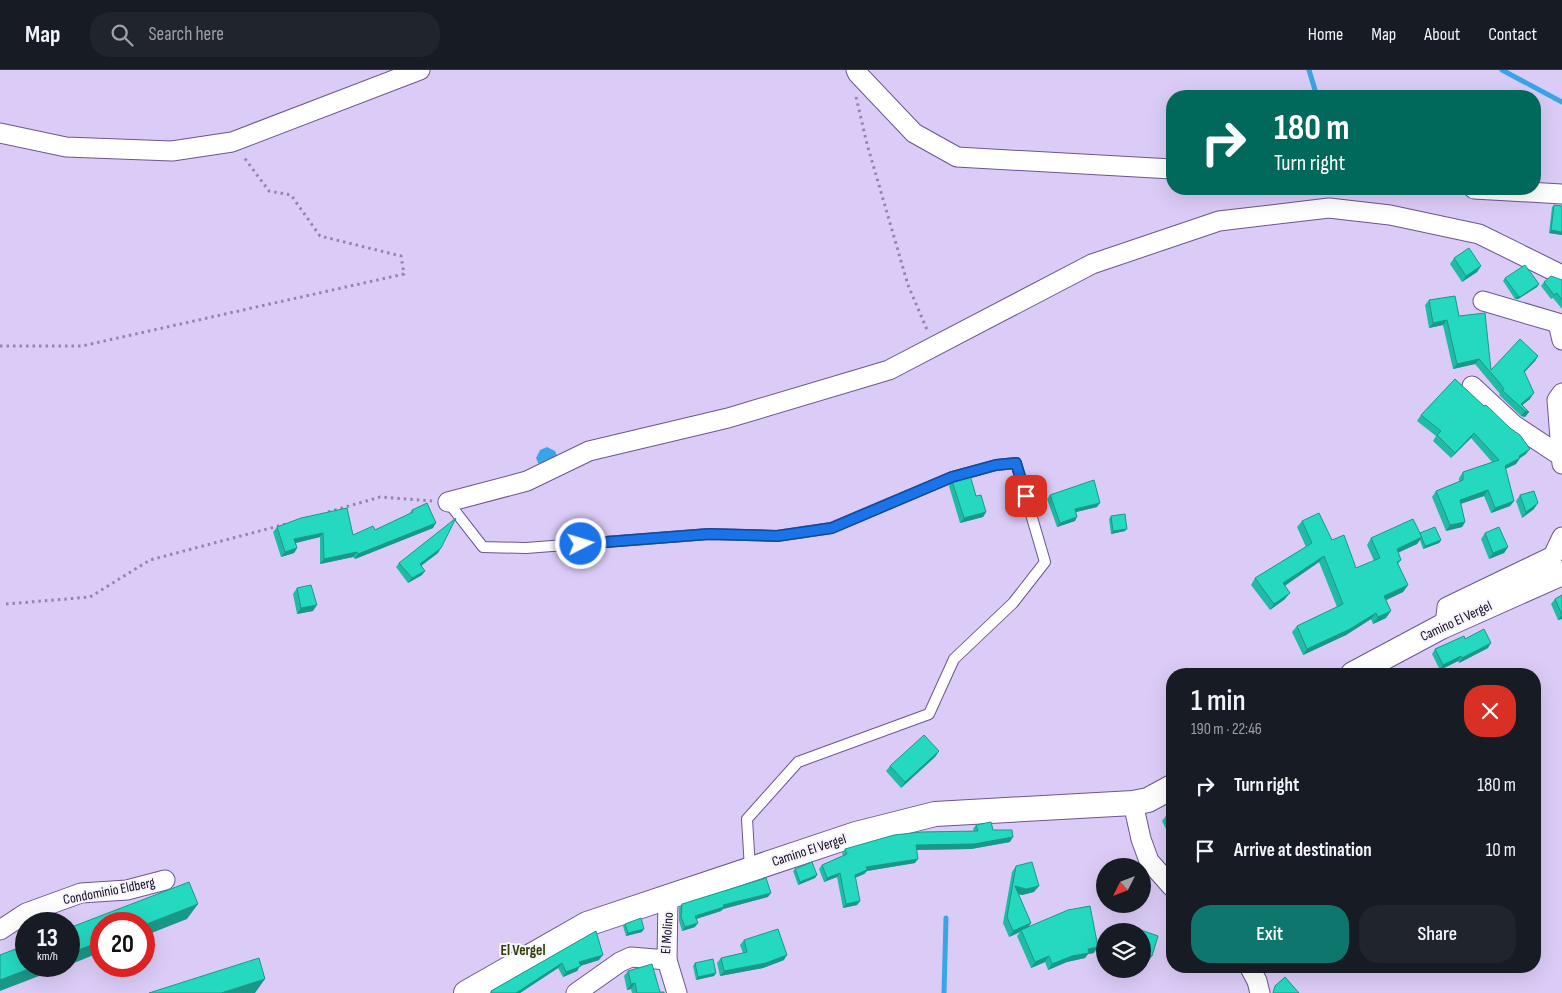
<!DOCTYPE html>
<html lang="en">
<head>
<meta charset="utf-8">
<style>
  body { margin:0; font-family:"Sofia Sans Condensed",sans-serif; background:#20242c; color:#f1f3f6; height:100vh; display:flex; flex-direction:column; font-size:19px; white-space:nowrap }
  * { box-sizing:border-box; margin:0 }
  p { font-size:16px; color:#9ea1a6 }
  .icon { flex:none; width:28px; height:28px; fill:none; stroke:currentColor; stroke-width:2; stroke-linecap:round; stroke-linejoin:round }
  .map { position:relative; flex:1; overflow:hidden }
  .drawer { position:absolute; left:1166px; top:598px; width:375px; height:305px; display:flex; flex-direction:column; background:#171b24; border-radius:20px; box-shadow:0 5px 20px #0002 }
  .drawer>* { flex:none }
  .guide { position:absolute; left:1166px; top:20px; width:375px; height:105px; border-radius:20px; box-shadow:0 5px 20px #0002; background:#00695c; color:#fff; overflow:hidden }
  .needle { width:32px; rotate:228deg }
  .fabs { position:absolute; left:1096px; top:788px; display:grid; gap:10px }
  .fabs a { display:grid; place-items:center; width:55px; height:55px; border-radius:50%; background:#171b24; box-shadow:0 5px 20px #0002; font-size:25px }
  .speed { position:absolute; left:15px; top:842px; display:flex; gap:10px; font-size:25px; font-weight:700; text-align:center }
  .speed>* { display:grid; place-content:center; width:65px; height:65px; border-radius:50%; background:#171b24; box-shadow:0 5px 20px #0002; line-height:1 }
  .speed small { font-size:12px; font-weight:400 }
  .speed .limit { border:8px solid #d22; background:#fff; color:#111 }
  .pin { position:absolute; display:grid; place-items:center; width:42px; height:42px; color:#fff; margin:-21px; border-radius:10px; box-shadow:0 2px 8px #0006 }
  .me { position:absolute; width:55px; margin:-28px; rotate:85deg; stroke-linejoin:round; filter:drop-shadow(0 0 4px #0008) }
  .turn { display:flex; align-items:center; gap:18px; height:105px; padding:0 25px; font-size:22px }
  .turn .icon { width:65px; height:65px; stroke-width:2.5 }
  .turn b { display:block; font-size:35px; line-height:42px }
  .round { display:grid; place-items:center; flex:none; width:52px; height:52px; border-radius:20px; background:#20242c }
  .headline { display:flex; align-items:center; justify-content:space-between; height:85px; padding:0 25px }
  h1 { font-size:30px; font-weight:600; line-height:38px }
  .action { display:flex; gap:10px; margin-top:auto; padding:10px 25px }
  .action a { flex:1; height:58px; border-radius:20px; background:#0f766e; color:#fff; font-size:20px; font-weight:600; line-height:58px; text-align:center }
  .action a+a { background:#20242c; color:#f1f3f6 }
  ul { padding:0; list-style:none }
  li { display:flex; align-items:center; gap:15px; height:65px; padding:0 25px }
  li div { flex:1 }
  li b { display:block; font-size:19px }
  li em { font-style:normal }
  header { display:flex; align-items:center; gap:30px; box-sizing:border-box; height:70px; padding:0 25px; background:#171b24; border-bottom:1px solid #363941 }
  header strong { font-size:24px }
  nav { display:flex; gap:28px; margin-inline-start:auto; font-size:18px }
  .search { width:350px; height:45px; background:#20242c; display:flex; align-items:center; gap:12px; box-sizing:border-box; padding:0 18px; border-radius:20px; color:#9ea1a6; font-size:19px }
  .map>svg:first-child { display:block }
  .water { fill:#38a5e8 }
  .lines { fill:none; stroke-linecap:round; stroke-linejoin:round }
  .stream { stroke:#38a5e8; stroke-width:5 }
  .service-casing { stroke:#6d5494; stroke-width:12 }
  .minor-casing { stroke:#6d5494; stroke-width:21 }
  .tertiary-casing { stroke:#6d5494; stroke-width:26 }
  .path { stroke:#9386aa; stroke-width:3; stroke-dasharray:2.5 4; stroke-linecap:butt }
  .service { stroke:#fff; stroke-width:10 }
  .minor { stroke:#fff; stroke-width:19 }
  .tertiary { stroke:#fff; stroke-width:24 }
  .wall { fill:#20bba6 }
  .shaded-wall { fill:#1a9887 }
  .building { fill:#25d9c1; stroke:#1a9887 }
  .route-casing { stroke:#114b97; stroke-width:12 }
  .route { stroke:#1a73e8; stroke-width:9 }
  .labels { text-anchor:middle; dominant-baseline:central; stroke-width:4; stroke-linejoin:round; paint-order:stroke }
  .street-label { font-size:14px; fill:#120720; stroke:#f6f4fb }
  .neighbourhood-label { font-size:15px; font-weight:bold; fill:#333e02; stroke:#f6f4fb }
</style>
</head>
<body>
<header>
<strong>Map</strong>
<div class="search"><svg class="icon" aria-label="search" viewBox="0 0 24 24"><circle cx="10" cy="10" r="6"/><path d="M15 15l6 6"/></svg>Search here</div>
<nav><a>Home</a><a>Map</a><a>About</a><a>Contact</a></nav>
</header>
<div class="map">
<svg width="1562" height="923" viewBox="0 0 1562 923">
  <rect width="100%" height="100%" fill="#dbccf7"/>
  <!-- water -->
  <polygon class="water" points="547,377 555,381 558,388 539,395 536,388 540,380"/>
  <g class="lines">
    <!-- stream -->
    <g class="stream">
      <polyline points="1309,0 1315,20"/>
      <polyline points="1502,0 1562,32"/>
      <polyline points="944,923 946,848"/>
    </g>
    <!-- service casing -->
    <g class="service-casing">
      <polyline id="service" points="448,432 483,477 526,478 709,464 777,466 831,458 952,407 996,395 1016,393 1045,492 1013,533 954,589 929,644 798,692 747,749 750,799"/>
    </g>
    <!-- minor casing -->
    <g class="minor-casing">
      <g id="minor">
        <polyline points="856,0 858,4 914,63 957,87 1172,99"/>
        <polyline points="0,63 66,77 172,81 232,72 420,0"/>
        <polyline points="1474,119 1562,124"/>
        <polyline points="1483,231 1558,253 1562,270"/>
        <polyline points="1472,316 1514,355 1561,386"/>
        <polyline points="1562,323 1557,330 1562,394"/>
        <polyline points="448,432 527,411 589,381 728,348 889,300 1092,194 1219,151 1329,138 1390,145 1479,164 1562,205"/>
        <polyline points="1445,556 1447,537 1553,486 1562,467"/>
        <polyline points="1133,733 1141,769 1149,791 1172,817"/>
        <polyline points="0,860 26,843 81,823 127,820 165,810"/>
        <polyline points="667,890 677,923"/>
        <polyline points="1249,896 1257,911 1260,923"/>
        <polyline points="576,923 620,892 631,887 667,890 668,827"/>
      </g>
    </g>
    <!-- tertiary casing -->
    <g class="tertiary-casing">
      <g id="tertiary">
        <polyline points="1353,604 1441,557 1562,503"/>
        <polyline points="466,923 587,854 856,764 935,744 1133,733 1148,730 1172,717"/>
      </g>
    </g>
    <!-- path -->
    <g class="path">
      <polyline points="856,27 867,74 908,215 928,262"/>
      <polyline points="0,276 82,276 404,204 401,186 320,166 291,125 269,121 243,86"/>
      <polyline points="328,442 380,427 432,431"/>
      <polyline points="6,534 90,527 150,490 286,454"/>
    </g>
    <!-- service -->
    <use href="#service" class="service"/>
    <!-- minor -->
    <use href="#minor" class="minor"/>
    <!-- tertiary -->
    <use href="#tertiary" class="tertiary"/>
  </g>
  <!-- wall -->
  <g class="wall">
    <polygon points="1554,135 1562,136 1562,165 1549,163 1552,137"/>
    <polygon points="1454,188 1481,196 1477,202 1462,212 1450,194"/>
    <polygon points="1505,208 1539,214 1537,217 1518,229 1515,229 1503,211"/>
    <polygon points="1562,210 1562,239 1553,228 1551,229 1541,216 1544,212"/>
    <polygon points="1429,230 1459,246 1491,300 1538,286 1535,291 1524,302 1530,329 1522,335 1529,342 1525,347 1521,346 1499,325 1500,324 1475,294 1453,299 1443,255 1429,258 1425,235"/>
    <polygon points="1455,309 1526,384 1520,388 1516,394 1505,399 1514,431 1510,436 1491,443 1484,426 1461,434 1465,452 1462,457 1446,461 1432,427 1436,421 1459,412 1459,408 1463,402 1492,392 1471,368 1451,388 1433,371 1436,366 1417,351 1421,345"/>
    <polygon points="952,411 976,426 986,442 983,447 960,453 949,416"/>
    <polygon points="1050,425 1097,437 1076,442 1075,451 1057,457 1047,429"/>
    <polygon points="1520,425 1534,439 1522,448 1516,431"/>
    <polygon points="412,440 433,458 355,489 353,487 320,494 320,467 296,473 297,478 294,483 281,487 273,462 277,457 353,465 375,460 409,444"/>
    <polygon points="1111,446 1125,461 1111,464 1109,449"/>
    <polygon points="1302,451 1332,470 1356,498 1374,491 1367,475 1371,468 1420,463 1441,470 1439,473 1423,479 1420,470 1417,474 1398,483 1401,490 1398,494 1408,515 1403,522 1386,530 1386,548 1373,554 1371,549 1346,565 1303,585 1292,562 1297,556 1337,537 1319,492 1285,516 1285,529 1270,540 1251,515 1255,508 1306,477 1297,457"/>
    <polygon points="1485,463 1508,477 1504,483 1489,489 1481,469"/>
    <polygon points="438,483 421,495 422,505 408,513 396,497 399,493"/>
    <polygon points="297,518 313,541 297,544 293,524"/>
    <polygon points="1562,525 1562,549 1558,550 1551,534 1555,529"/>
    <polygon points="1465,569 1488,578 1459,593 1458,591 1440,600 1432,584 1435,579"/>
    <polygon points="939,681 935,687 901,718 886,701 890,696"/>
    <polygon points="1172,742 1172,763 1169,765 1162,751 1166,746"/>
    <polygon points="976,755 993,760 1010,772 971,779 917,780 915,793 867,801 864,804 855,808 860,831 857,835 843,838 837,807 824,812 819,799 822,795 843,786 842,783 845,779 974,761 973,759"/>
    <polygon points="1016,796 1034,822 1022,825 1018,824 1031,853 1028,857 1094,883 1088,884 1085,888 1067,892 1048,900 1045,892 1031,898 1017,866 1020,862 1009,867 1003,853 1012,802"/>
    <polygon points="795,799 817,805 815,808 798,815 793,801"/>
    <polygon points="768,827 723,839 721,841 696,849 695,857 682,861 679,851 679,838 682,834"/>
    <polygon points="625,854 642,862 626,866 623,856"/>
    <polygon points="596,861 599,890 580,896 577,901 563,907 558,898 520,923 490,923 491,921"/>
    <polygon points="744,870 784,890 763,898 720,906 717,893 721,888 743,883 740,875"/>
    <polygon points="695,893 716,903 714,906 696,910 693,896"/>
    <polygon points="628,901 660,922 664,923 632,923 631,919 627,920 624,906"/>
  </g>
  <!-- shaded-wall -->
  <g class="shaded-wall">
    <polygon points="1551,160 1562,162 1562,165 1549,163"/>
    <polygon points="1481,196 1477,202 1462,212 1466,206"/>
    <polygon points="1539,214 1537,217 1518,229 1515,229 1518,226"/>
    <polygon points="1447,250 1443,255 1429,258 1433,253"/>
    <polygon points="1538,286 1535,291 1520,307 1524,301"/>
    <polygon points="1479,289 1475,294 1453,299 1457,294"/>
    <polygon points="1534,323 1530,329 1520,337 1521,334"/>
    <polygon points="1525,341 1529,342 1525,347 1521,346"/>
    <polygon points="1474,363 1471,368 1451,388 1455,383"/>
    <polygon points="1530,379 1526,384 1520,388 1516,394 1501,401 1505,396"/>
    <polygon points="1488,420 1484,426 1456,435 1460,430"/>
    <polygon points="1514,431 1510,436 1491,443 1495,438"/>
    <polygon points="1100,433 1097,437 1072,443 1075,439"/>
    <polygon points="1538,433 1534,439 1522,448 1526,442"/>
    <polygon points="986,442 983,447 960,453 964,448"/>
    <polygon points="1077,447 1075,451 1057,457 1060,453"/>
    <polygon points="1465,452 1462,457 1446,461 1450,455"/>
    <polygon points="436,453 433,458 355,489 358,484"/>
    <polygon points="1127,459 1125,461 1111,464 1113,461"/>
    <polygon points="323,463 320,467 291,474 294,469"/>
    <polygon points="1422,467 1417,474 1392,485 1397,479"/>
    <polygon points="1441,470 1439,473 1423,479 1425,476"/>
    <polygon points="1508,477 1504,483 1489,489 1493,483"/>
    <polygon points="297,478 294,483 281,487 285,482"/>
    <polygon points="441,478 438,483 417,499 420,494"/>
    <polygon points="357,482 353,487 320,494 324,489"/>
    <polygon points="1324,486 1319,492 1278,520 1283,513"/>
    <polygon points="425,501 422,505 408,513 412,508"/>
    <polygon points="1408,515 1403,522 1380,533 1384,526"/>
    <polygon points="1290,523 1285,529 1270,540 1274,534"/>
    <polygon points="317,535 313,541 297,544 301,538"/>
    <polygon points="1391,541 1386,548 1373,554 1378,547"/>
    <polygon points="1376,543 1371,549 1346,565 1303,585 1307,579"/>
    <polygon points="1562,545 1562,549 1558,550"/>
    <polygon points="1491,573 1488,578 1459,593 1462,588"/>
    <polygon points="1461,586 1458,591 1440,600 1443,595"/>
    <polygon points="939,681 935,687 901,718 905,712"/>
    <polygon points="1013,767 1010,772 971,779 913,780 916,775"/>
    <polygon points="918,789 915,793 867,801 864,804 852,809 855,805 866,797"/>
    <polygon points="840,803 837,807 824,812 827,808"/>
    <polygon points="817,805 815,808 798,815 800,812"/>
    <polygon points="1015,816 1039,816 1034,822 1022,825 1011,822"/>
    <polygon points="771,823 768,827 723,839 721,841 693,850 695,846 723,835"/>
    <polygon points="860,831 857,835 843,838 846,834"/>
    <polygon points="198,834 187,849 144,866 144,855"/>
    <polygon points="698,853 695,857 682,861 685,857"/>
    <polygon points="1031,853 1027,859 1021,860 1020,862 1009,867 1013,861"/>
    <polygon points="644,859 642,862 626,866 628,863"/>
    <polygon points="101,871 101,882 69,895 69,884"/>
    <polygon points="1098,877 1094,883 1088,884 1085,888 1067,892 1048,900 1052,894 1088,879"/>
    <polygon points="1142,883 1152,886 1148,892 1142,890"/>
    <polygon points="603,885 599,890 580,896 577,901 563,907 566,902 579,892"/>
    <polygon points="787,885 784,890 763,898 720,906 724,901"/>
    <polygon points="1049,886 1045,892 1031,898 1035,892"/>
    <polygon points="562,893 558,898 520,923 516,923"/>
    <polygon points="36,896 65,896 0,921 0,910"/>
    <polygon points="716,903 714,906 696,910 698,907"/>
    <polygon points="265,909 255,923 221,923"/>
    <polygon points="635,913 631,919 627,920 631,914"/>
  </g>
  <!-- building -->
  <g class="building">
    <polygon points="1554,135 1562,136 1562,162 1551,160"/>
    <polygon points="1469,178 1481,196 1466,206 1454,188"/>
    <polygon points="1525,195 1539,214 1520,227 1518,226 1505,208"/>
    <polygon points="1551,206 1562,210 1562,230 1557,223 1554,225 1544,212"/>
    <polygon points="1455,226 1459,246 1485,243 1491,300 1520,269 1538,286 1524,301 1534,323 1521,334 1529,342 1525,341 1502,320 1504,319 1499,312 1479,289 1457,294 1447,250 1433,253 1429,230"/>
    <polygon points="1455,309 1484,336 1486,335 1510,358 1520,365 1530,379 1519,386 1520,388 1505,396 1514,431 1495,438 1488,420 1460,430 1465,452 1450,455 1436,421 1463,410 1463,402 1499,390 1474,363 1455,383 1437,365 1441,361 1421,345"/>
    <polygon points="970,405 976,426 981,425 986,442 964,448 952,411"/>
    <polygon points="1094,410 1100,433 1075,439 1077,447 1060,453 1050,425"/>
    <polygon points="1534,421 1538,433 1526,442 1520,425"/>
    <polygon points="427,433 436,453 358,484 357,482 324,489 323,463 294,469 297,478 285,482 277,457 301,448 347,438 353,465 373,456 375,460 413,442 412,440"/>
    <polygon points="1319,443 1332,470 1344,465 1356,498 1380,488 1371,468 1413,449 1422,467 1397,479 1401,490 1397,492 1408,515 1384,526 1391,541 1378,547 1376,543 1350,559 1307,579 1297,556 1343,534 1324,486 1283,513 1290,523 1274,534 1255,508 1312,473 1302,451"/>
    <polygon points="1125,444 1127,459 1113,461 1111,446"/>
    <polygon points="456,448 441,478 420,494 425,501 412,508 399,493"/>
    <polygon points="1435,457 1441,470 1425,476 1420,463"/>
    <polygon points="1499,457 1508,477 1493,483 1485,463"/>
    <polygon points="311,515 317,535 301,538 297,518"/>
    <polygon points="1562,525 1562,545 1555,529"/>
    <polygon points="1484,559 1491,573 1462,588 1461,586 1443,595 1435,579 1464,566 1465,569"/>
    <polygon points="924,665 939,681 905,712 890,696"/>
    <polygon points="1172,742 1172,760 1166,746"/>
    <polygon points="991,752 993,760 1012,760 1013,767 974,774 916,775 918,789 866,797 867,800 855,805 860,831 846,834 840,803 827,808 822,795 847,784 845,779 894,765 921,762 978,761 976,755"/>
    <polygon points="812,792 817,805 800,812 795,799"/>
    <polygon points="1032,792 1039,816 1026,819 1015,816 1031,853 1013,861 1007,847 1016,796"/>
    <polygon points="766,808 771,823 723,835 724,837 695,846 698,853 685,857 681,847 682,834"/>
    <polygon points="189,812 198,834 144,855 144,854 101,854 101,871 69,884 69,858"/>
    <polygon points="1090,836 1098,877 1088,879 1089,883 1072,886 1052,894 1049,886 1035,892 1021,860 1068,840"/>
    <polygon points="641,848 644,859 628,863 625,854"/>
    <polygon points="778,859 787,885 766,893 724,901 721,888 747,882 744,870"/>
    <polygon points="1141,860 1158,866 1152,886 1142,883 1142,861 1141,861"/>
    <polygon points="596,861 603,885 579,892 581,896 566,902 562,893 516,923 492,923 491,921"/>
    <polygon points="26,875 26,896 36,896 0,910 0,885"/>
    <polygon points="259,888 265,909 221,923 149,923"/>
    <polygon points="713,889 716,903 698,907 695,893"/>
    <polygon points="652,894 660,922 664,922 664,923 637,923 635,913 631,914 628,901"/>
    <polygon points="1285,907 1299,923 1273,923 1275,916"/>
  </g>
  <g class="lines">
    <!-- route casing -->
    <g class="route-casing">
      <polyline id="route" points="581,474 709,464 777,466 832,458 952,407 996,395 1016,393 1026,426"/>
    </g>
    <!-- route -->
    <use href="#route" class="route"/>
  </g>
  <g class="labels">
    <!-- street labels -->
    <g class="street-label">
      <text transform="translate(1456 551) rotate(-25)">Camino El Vergel</text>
      <text transform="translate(809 780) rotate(-18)">Camino El Vergel</text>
      <text transform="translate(109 821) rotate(-11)">Condominio Eldberg</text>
      <text transform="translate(667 863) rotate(-86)">El Molino</text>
    </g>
    <!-- neighbourhood labels -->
    <g class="neighbourhood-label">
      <text x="523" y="880">El Vergel</text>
    </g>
  </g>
</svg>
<div class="fabs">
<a><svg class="needle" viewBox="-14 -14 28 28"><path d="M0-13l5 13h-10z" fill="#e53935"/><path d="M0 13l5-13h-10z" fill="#9ea1a6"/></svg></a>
<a><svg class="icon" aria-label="layers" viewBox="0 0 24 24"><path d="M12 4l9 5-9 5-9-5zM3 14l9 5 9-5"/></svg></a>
</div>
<div class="speed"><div>13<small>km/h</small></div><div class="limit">20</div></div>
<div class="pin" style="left:1026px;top:426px;background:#d93025"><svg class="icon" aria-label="arrive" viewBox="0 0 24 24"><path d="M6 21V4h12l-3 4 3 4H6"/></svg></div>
<svg class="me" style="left:581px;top:474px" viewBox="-20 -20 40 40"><circle r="17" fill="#1a73e8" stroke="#fff" stroke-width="3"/><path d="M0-11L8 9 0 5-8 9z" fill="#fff"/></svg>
<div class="guide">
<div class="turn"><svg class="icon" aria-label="right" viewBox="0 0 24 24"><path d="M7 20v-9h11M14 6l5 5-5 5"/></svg><div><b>180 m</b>Turn right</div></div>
</div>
<section class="drawer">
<div class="headline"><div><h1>1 min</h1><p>190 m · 22:46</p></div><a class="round" style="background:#d93025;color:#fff"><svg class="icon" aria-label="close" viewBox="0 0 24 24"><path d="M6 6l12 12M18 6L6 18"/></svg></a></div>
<ul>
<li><svg class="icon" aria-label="right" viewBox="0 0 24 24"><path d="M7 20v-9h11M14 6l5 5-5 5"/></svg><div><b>Turn right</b></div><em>180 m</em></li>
<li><svg class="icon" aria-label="arrive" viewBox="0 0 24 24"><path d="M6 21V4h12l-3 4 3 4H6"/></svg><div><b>Arrive at destination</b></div><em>10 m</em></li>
</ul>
<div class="action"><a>Exit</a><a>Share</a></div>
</section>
</div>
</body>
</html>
